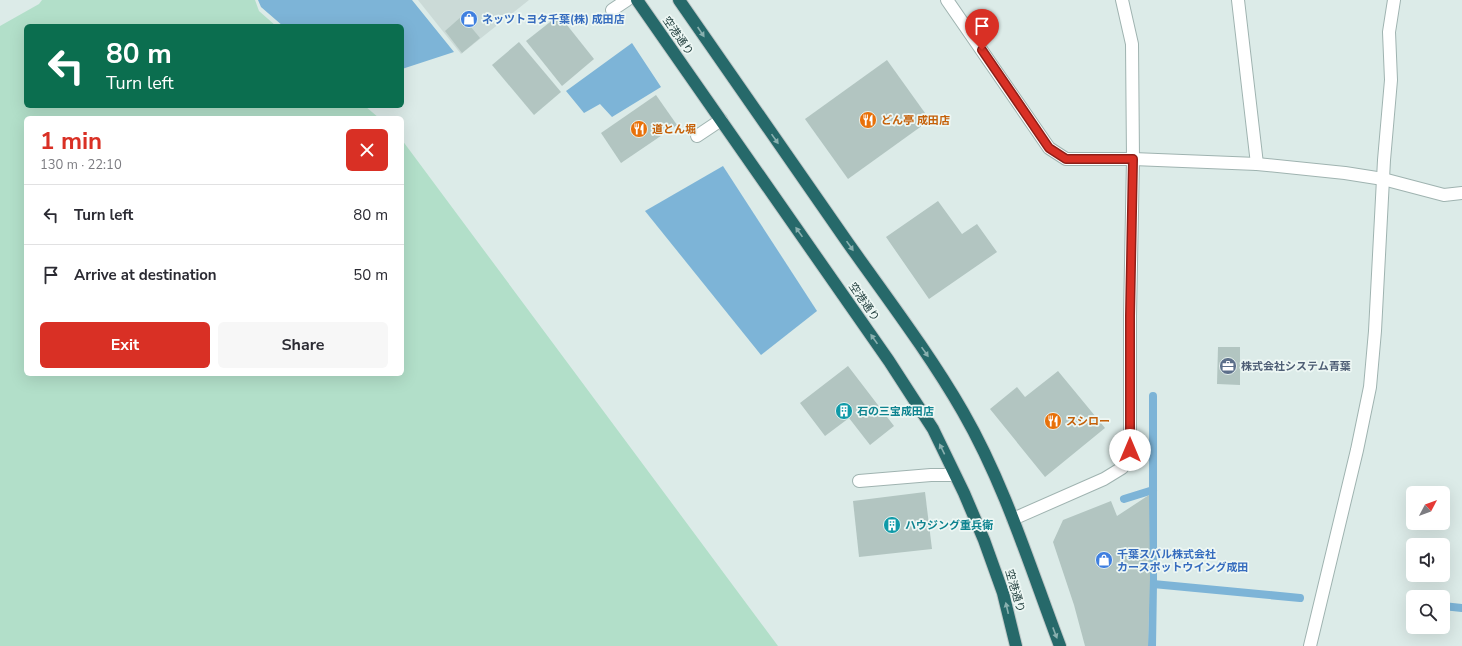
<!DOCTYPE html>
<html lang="en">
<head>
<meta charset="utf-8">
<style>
  body { margin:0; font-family:"Nunito Sans","Noto Sans JP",sans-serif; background:#f7f7f7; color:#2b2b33; height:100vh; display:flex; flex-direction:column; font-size:15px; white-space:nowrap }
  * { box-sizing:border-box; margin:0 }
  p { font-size:13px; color:#7c7c81 }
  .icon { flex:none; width:22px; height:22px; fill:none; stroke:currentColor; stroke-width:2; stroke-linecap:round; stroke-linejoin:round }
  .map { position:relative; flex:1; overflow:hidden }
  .panel { position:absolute; left:24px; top:116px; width:380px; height:260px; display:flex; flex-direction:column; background:#fff; border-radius:6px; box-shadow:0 4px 16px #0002 }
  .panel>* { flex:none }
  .hud { position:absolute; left:24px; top:24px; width:380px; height:84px; border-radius:6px; box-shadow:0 4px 16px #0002; background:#0b6e4f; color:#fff; overflow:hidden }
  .needle { width:26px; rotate:49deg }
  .controls { position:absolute; left:1406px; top:486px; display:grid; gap:8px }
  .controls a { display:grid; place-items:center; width:44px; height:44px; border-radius:6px; background:#fff; box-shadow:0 4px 16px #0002; font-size:20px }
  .pin { position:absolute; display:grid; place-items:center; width:34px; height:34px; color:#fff; margin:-41px -17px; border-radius:50% 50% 50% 0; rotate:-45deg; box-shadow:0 0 4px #0007 }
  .pin .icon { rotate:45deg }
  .me { position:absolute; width:44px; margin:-22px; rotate:0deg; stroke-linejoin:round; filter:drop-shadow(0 0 3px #0008) }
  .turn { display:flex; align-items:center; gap:14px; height:84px; padding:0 16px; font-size:18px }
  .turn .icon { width:52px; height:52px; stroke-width:2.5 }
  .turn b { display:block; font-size:28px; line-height:34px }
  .round { display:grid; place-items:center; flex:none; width:42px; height:42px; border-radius:6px; background:#f7f7f7 }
  .head { display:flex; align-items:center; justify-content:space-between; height:68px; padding:0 16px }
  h1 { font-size:24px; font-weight:700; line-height:30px; color:#d93025 }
  .action { display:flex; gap:8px; margin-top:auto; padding:8px 16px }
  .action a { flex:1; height:46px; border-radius:6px; background:#d93025; color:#fff; font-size:16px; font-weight:700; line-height:46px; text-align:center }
  .action a+a { background:#f7f7f7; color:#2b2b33 }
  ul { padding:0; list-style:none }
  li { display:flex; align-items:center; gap:12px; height:60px; padding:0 16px; border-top:1px solid #e1e1e2 }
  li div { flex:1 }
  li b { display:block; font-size:15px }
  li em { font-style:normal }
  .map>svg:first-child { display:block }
  .built { fill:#cbdad7 }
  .green { fill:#b2dfc9 }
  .water { fill:#7db4d7 }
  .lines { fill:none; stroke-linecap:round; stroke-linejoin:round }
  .stream { stroke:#7db4d7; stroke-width:8 }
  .building { fill:#b2c5c1 }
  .minor-casing { stroke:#9fb3b0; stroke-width:14 }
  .highway-casing { stroke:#c0c8c8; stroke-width:14 }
  .minor { stroke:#fff; stroke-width:12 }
  .highway { stroke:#26696a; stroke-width:12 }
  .oneway { fill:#8ab0af }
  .route-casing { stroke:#8d1f18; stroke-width:10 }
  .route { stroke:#d93025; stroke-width:7 }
  .labels { text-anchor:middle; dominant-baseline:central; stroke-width:3.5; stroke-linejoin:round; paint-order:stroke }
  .shop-label { font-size:11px; font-weight:bold; fill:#366cbe; stroke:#edf7f4; text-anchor:start }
  .street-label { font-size:11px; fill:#1d3b3a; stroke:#edf7f4 }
  .food-label { font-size:11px; font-weight:bold; fill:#c56008; stroke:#edf7f4; text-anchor:start }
  .service-label { font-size:11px; font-weight:bold; fill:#4e5e75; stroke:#edf7f4; text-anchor:start }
  .culture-label { font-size:11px; font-weight:bold; fill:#0d838f; stroke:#edf7f4; text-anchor:start }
</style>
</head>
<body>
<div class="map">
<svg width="1462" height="646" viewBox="0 0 1462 646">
  <rect width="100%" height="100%" fill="#dcebe8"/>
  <!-- built -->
  <polygon class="built" points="418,0 529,0 461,54"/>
  <!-- green -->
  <polygon class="green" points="42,0 255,0 259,11 276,26 26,26 26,106 365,106 379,118 26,118 26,374 402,374 402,140 778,646 0,646 0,26 39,4"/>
  <!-- water -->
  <g class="water">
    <polygon points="258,0 412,0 454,52 402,69 402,26 283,26 261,7"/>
    <polygon points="632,43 661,87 612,117 600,104 584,113 566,91"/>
    <polygon points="723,166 817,311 761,355 645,211"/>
  </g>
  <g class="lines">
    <!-- stream -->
    <g class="stream">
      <polyline points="1124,499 1153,490"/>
      <polyline points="1153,584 1300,598"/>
      <polyline points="1443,606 1462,608"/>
      <polyline points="1152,646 1153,584 1153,396"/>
    </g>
  </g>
  <!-- building -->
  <g class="building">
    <polygon points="559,15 594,59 562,86 526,41"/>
    <polygon points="462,16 480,38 462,53 445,31"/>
    <polygon points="519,42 561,92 534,115 492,65"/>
    <polygon points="887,60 930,120 848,179 805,119"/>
    <polygon points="656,95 677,125 621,163 601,133"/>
    <polygon points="938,201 962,234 977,224 997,252 929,299 886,237"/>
    <polygon points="1218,347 1240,347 1240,385 1217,384"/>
    <polygon points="848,366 894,426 870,445 849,418 825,436 800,403"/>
    <polygon points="1058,371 1105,428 1045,477 990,409 1017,387 1025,397"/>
    <polygon points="925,492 932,549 859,557 853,501"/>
    <polygon points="1149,495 1150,578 1148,646 1085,646 1074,605 1053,542 1063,520 1111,501 1117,516"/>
  </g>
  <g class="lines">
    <!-- minor casing -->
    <g class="minor-casing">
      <g id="minor">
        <polyline points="947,0 1049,148 1066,159 1133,159 1257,164 1345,173 1383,179 1444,195 1462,193"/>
        <polyline points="1238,0 1257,164"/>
        <polyline points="612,10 627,0"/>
        <polyline points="697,136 721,120"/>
        <polyline points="859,481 931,475 955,475"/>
        <polyline points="1013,519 1104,479 1122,468 1130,450 1130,316 1133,159 1132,44 1122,0"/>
        <polyline points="1310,646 1357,450 1370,387 1375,331 1384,160 1391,80 1389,32 1394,0"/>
      </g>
    </g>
    <!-- highway casing -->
    <g class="highway-casing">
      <g id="highway">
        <polyline points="637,0 889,361 933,429 964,493 984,540 1003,593 1016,646"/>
        <path d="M 679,0 C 735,81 791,162 848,243 C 887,298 929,353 963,412 C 1005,485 1030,567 1060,646"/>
      </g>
    </g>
    <!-- minor -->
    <use href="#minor" class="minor"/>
    <!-- highway -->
    <use href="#highway" class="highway"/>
  </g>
  <!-- one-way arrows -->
  <defs><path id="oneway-solid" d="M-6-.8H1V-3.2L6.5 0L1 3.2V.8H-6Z"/></defs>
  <g class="oneway">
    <use href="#oneway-solid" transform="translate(701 32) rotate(56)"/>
    <use href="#oneway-solid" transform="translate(775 139) rotate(55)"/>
    <use href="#oneway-solid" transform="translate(799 232) rotate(-125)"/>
    <use href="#oneway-solid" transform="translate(850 246) rotate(55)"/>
    <use href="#oneway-solid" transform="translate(874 339) rotate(-125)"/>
    <use href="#oneway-solid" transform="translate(925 352) rotate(55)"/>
    <use href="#oneway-solid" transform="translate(942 449) rotate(-116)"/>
    <use href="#oneway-solid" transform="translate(1007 608) rotate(-103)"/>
    <use href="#oneway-solid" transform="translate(1055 633) rotate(69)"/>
  </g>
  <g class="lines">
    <!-- route casing -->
    <g class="route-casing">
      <polyline id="route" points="982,50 1049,148 1066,159 1133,159 1130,316 1130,450"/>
    </g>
    <!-- route -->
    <use href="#route" class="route"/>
  </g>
  <!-- icons -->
  <defs>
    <g id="shop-disc" transform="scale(0.9)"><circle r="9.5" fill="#3f7fe0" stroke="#edf7f4"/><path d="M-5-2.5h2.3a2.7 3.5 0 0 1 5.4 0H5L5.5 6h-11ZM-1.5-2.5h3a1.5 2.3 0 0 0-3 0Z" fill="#fff"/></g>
    <g id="restaurant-disc" transform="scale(0.9)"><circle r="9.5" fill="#e8710a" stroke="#edf7f4"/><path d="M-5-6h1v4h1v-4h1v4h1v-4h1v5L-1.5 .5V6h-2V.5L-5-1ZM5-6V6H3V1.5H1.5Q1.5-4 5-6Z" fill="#fff"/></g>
    <g id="office-disc" transform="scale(0.9)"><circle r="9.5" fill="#5c6f8a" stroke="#edf7f4"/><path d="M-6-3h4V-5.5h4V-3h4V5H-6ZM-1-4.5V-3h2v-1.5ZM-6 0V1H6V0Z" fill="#fff"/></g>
    <g id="building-disc" transform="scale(0.9)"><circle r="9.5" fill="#0f9aa8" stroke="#edf7f4"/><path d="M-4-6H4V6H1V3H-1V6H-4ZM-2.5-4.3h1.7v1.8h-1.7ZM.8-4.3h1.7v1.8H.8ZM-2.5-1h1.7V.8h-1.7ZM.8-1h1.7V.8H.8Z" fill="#fff"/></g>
  </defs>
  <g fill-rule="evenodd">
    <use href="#shop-disc" x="469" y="19"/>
    <use href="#restaurant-disc" x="868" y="120"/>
    <use href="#restaurant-disc" x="639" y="129"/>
    <use href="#office-disc" x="1228" y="366"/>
    <use href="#building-disc" x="844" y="411"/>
    <use href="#restaurant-disc" x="1053" y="421"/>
    <use href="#building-disc" x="892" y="525"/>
    <use href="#shop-disc" x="1104" y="560"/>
  </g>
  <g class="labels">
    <!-- shop labels -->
    <g class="shop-label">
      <text x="482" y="19">ネッツトヨタ千葉(株) 成田店</text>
      <text x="1117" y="554">千葉スバル株式会社<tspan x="1117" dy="13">カースポットウイング成田</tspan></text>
    </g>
    <!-- street labels -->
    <g class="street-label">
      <text transform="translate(678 36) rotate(55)">空港通り</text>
      <text transform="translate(864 302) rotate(55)">空港通り</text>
      <text transform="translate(1015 591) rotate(74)">空港通り</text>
    </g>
    <!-- food labels -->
    <g class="food-label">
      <text x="881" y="120">どん亭 成田店</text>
      <text x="652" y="129">道とん堀</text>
      <text x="1066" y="421">スシロー</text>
    </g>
    <!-- service labels -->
    <g class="service-label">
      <text x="1241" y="366">株式会社システム青葉</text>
    </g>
    <!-- culture labels -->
    <g class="culture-label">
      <text x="857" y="411">石の三宝成田店</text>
      <text x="905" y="525">ハウジング重兵衛</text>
    </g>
  </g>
</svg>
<div class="controls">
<a><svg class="needle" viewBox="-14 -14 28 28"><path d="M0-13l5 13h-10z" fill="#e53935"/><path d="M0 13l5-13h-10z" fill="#7c7c81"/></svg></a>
<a><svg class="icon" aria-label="sound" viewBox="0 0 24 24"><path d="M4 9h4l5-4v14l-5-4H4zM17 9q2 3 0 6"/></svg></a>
<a><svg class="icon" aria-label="search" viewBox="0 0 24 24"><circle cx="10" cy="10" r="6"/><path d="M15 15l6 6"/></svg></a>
</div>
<div class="pin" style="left:982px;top:50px;background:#d93025"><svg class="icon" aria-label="arrive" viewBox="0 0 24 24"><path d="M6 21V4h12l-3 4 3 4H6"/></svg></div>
<svg class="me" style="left:1130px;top:450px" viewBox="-20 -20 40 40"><circle r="19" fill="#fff"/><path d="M0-13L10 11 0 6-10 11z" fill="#d93025"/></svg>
<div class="hud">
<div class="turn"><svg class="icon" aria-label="left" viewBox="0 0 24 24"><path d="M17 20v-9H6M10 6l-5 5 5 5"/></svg><div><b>80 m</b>Turn left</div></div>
</div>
<section class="panel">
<div class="head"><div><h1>1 min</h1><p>130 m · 22:10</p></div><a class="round" style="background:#d93025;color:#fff"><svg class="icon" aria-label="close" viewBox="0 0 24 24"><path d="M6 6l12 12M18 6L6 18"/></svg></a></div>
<ul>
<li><svg class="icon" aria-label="left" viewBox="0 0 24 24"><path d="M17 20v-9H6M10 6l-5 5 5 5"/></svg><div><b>Turn left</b></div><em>80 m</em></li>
<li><svg class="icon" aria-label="arrive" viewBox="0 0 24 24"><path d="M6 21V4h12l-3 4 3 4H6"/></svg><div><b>Arrive at destination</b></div><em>50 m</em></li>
</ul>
<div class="action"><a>Exit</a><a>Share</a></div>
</section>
</div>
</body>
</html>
